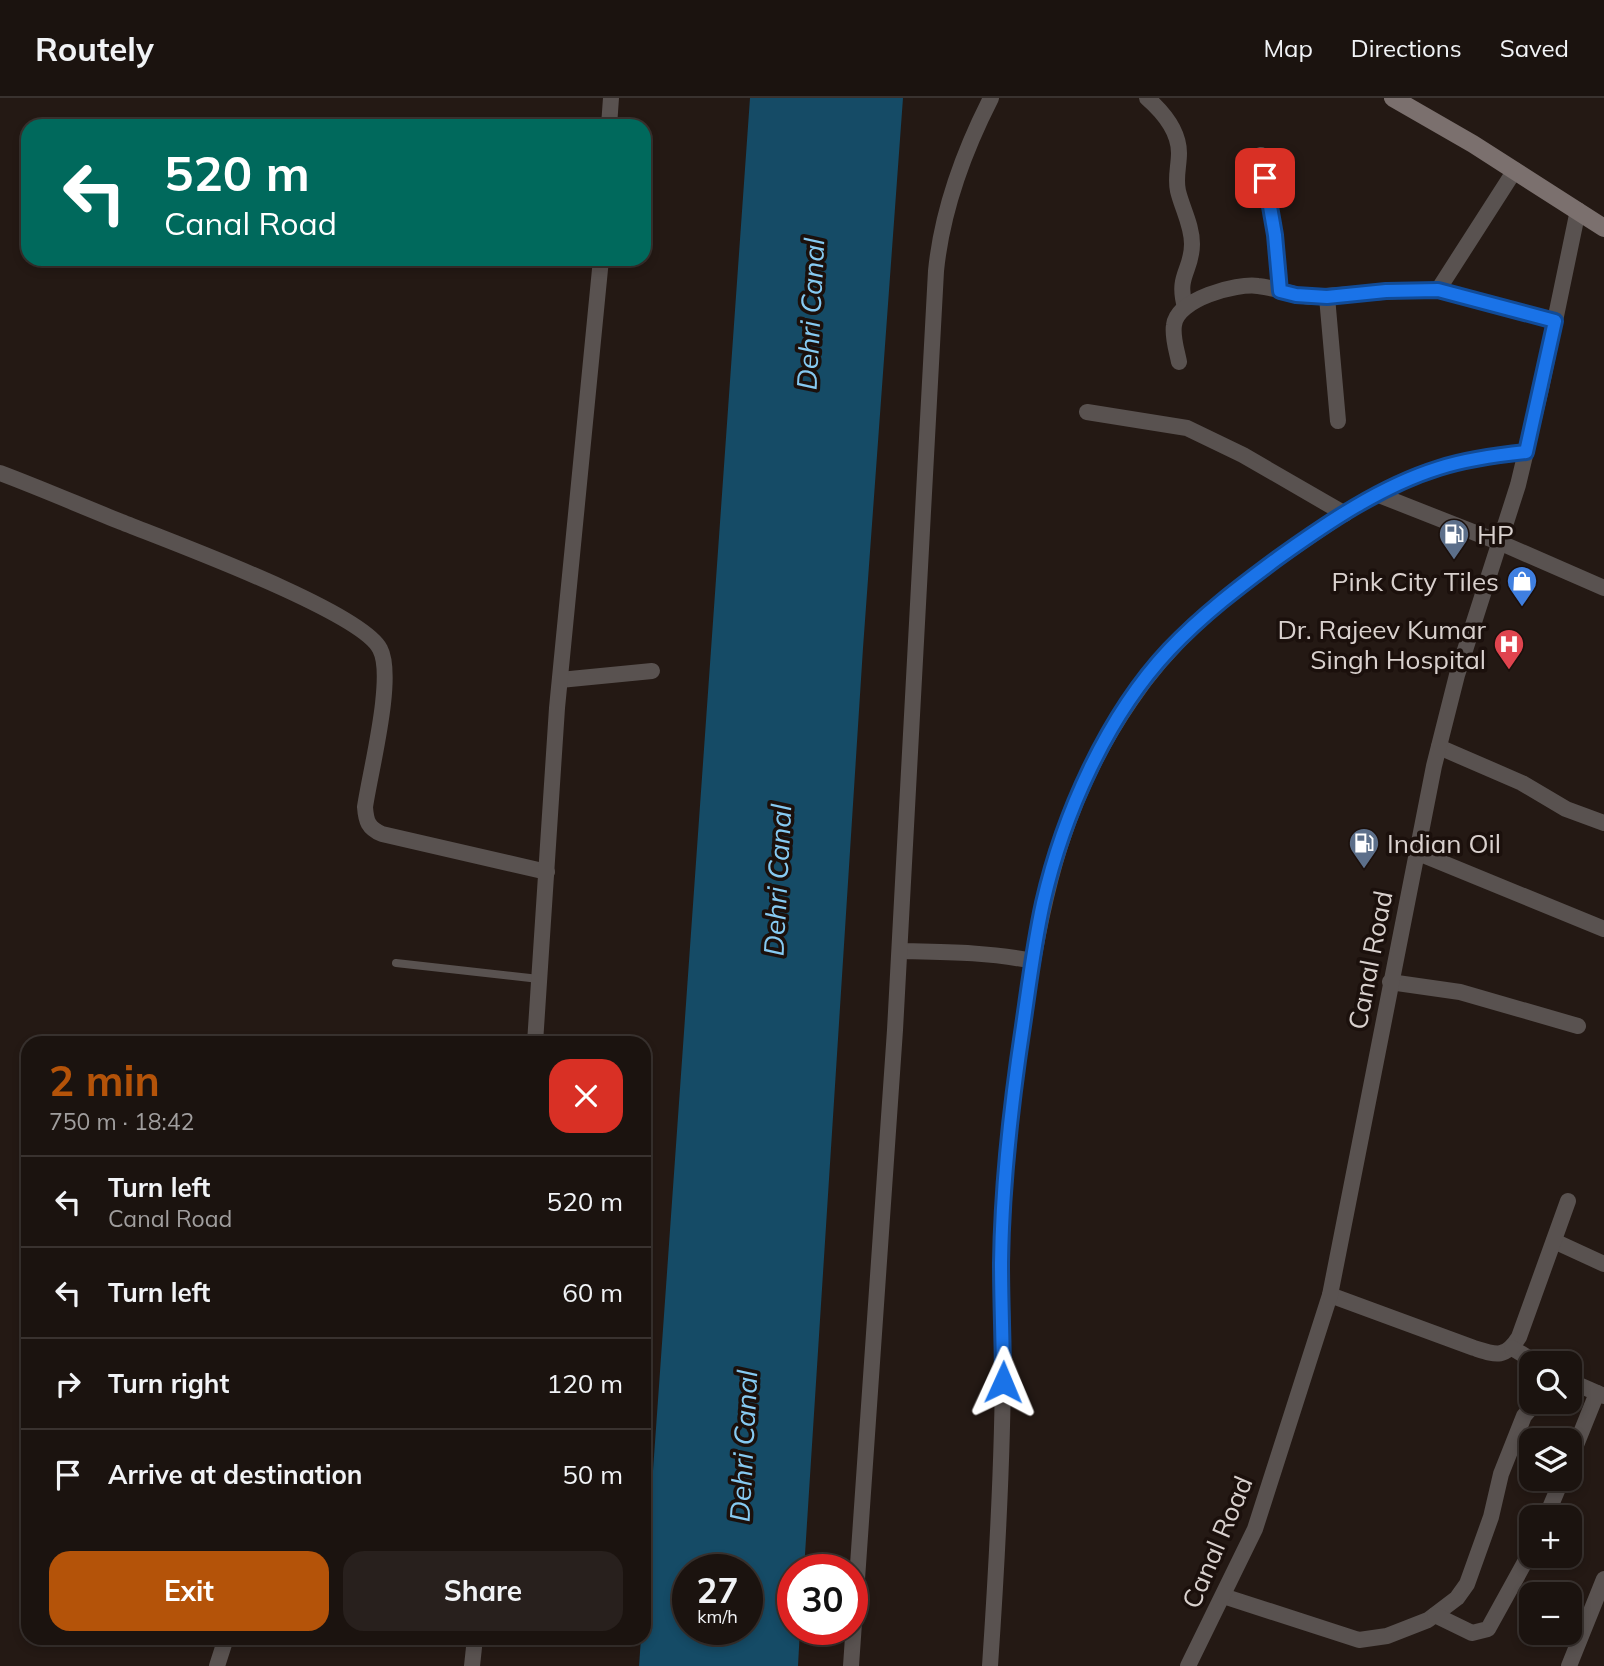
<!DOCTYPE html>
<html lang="en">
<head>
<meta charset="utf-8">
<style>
  body { margin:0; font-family:Mulish,sans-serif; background:#28201d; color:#f1f3f6; height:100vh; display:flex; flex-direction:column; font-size:26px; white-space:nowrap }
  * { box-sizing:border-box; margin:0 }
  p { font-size:23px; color:#a09e9e }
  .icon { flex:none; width:38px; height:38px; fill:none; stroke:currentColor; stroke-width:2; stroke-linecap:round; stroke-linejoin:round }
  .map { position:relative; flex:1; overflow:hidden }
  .details { position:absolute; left:21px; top:938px; width:630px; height:609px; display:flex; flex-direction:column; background:#1b130f; border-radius:21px; box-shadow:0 4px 10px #0003,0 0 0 2px #39322f }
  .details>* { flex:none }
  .hud { position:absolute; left:21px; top:21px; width:630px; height:147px; border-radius:21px; box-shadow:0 4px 10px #0003,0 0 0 2px #39322f; background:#00695c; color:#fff; overflow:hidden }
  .buttons { position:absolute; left:1519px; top:1253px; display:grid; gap:14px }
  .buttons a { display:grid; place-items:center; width:63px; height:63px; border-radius:14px; background:#1b130f; box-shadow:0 4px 10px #0003,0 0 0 2px #39322f; font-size:35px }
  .speed { position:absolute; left:672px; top:1456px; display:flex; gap:14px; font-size:35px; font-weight:700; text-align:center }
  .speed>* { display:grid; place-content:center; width:91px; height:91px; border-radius:50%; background:#1b130f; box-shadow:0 4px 10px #0003,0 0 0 2px #39322f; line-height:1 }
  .speed small { font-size:18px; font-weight:400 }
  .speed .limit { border:10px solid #d22; background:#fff; color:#111 }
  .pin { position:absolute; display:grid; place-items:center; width:60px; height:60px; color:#fff; margin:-30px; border-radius:14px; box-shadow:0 4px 10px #0006 }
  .me { position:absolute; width:77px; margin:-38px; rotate:1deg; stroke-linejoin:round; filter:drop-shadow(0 0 5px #0008) }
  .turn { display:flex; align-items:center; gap:24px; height:147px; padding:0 28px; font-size:32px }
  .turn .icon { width:91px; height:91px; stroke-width:2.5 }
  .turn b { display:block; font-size:49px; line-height:60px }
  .round { display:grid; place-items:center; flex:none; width:74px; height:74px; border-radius:21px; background:#28201d }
  .headline { display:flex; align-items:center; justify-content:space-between; height:119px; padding:0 28px }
  h1 { font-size:42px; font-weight:700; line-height:52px; color:#b45309 }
  .button { display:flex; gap:14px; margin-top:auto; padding:14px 28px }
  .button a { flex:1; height:80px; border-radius:21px; background:#b45309; color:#fff; font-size:28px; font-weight:700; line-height:80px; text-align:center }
  .button a+a { background:#28201d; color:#f1f3f6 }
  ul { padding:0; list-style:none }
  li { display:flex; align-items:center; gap:21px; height:91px; padding:0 28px; border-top:2px solid #39322f }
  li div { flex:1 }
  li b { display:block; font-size:26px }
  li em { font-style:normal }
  header { display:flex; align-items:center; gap:42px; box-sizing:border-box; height:98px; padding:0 35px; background:#1b130f; border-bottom:2px solid #39322f }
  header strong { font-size:33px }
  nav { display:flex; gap:38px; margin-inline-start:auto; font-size:24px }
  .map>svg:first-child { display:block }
  .water { fill:#154b66; fill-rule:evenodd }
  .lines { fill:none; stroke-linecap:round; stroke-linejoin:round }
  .lane { stroke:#595250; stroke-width:8 }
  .street { stroke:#595250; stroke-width:16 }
  .secondary { stroke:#7b706e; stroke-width:18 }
  .route-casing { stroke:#114b97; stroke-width:18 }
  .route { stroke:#1a73e8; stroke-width:12 }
  .labels { text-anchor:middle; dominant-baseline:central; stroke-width:7; stroke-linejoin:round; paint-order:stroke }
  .poi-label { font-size:26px; fill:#d9d1ce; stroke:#1b100c; text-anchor:start }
  .street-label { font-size:26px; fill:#d9d1ce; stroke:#1b100c }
  .water-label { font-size:28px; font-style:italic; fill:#86caf2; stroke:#1b100c }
</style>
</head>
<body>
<header>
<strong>Routely</strong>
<nav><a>Map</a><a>Directions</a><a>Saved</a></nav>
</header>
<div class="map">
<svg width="1604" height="1568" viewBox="0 0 1604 1568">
  <rect width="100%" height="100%" fill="#241914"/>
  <!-- water -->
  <path class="water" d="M 750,0 L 903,0 L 863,550 L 804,1472 L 793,1472 L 793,1531 L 800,1531 L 798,1568 L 639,1568 L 641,1540 L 644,1540 L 644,1500 ZM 688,1472 L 747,1472 L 747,1531 L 688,1531 Z"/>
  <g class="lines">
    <!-- lane -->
    <polyline class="lane" points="396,865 539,881"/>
    <!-- street -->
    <g class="street">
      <path d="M 1147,0 C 1163,14 1179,33 1179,55 C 1179,68 1175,80 1178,93 C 1182,110 1192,127 1192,146 C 1192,173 1176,177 1185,209"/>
      <polyline points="609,28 611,0"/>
      <polyline points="1261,57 1275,137 1280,193"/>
      <polyline points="1438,192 1515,72"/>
      <polyline points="1327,199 1338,323"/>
      <path d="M 1179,264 C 1177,253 1172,239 1174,227 C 1177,201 1236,185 1258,188 C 1276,190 1293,197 1311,199 L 1411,192 L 1438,192 L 1555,223"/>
      <polyline points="1087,314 1187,330 1243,357 1345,416"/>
      <path d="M 0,375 C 40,390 79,407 119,423 C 166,442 361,513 380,551 C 395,579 370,674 365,709 C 366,723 368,730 382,736 L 547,774"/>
      <polyline points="1379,397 1501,445 1604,490"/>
      <polyline points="560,582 652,573"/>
      <polyline points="1439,649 1522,685 1566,711 1604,725"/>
      <polyline points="1416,754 1604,831"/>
      <path d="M 900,853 C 945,854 988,854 1033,863"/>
      <polyline points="1390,884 1460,894 1578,928"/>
      <polyline points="535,945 557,610 601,161"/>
      <polyline points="1554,1143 1604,1166"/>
      <path d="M 1330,1197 L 1474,1250 C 1496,1257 1505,1261 1519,1239 L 1568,1103"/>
      <polyline points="1512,1250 1537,1265"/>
      <polyline points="1570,1283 1604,1298"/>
      <polyline points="1570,1362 1597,1295"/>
      <polyline points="1546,1419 1562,1381"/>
      <polyline points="1223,1498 1359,1542 1387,1538 1428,1522 1457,1500 1467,1486 1491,1419 1501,1376 1524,1318 1536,1304"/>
      <polyline points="1435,1517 1472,1535 1488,1531 1531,1453"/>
      <polyline points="217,1568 226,1540"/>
      <polyline points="472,1568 475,1540"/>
      <path d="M 851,1568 L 895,932 L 936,173 C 942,112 963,55 991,0"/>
      <path d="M 990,1568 C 997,1465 1003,1362 1003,1258 C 1003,1226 1001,1194 1001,1163 C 1003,1076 1013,991 1026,906 C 1043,793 1065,698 1131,602 C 1168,546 1219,503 1273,464 C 1324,428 1379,388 1439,370 C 1468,361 1497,358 1526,354"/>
      <polyline points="1188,1568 1255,1431 1330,1197 1434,668 1457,577 1518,387 1540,295 1578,112"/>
      <polyline points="1569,1568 1604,1481"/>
    </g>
    <!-- secondary -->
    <polyline class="secondary" points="1393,0 1473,46 1604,130"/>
  </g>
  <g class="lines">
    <!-- route casing -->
    <g class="route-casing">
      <path id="route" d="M 1003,1284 C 1003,1245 1001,1205 1001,1165 C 1002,1086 1011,1007 1023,928 C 1029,887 1034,846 1043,805 C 1063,717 1107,618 1169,552 C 1202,517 1240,488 1278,460 C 1327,425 1381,388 1439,370 C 1467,361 1497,357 1526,354 L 1555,223 L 1438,192 L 1386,193 L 1327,199 L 1296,197 L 1280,193 L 1275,137 L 1265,80"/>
    </g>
    <!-- route -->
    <use href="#route" class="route"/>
  </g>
  <!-- icons -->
  <defs>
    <g id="fuel-pin" transform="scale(1.575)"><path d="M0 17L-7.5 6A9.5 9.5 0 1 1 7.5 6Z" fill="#5c6f8a" stroke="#1b100c"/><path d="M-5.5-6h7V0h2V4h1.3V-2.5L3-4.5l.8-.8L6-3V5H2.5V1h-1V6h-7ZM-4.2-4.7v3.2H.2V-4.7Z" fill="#fff"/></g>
    <g id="shop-pin" transform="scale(1.575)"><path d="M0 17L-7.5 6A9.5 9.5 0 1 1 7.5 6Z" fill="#3f7fe0" stroke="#1b100c"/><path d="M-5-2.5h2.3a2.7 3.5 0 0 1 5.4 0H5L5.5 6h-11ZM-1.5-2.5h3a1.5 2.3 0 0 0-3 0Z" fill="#fff"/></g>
    <g id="hospital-pin" transform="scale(1.575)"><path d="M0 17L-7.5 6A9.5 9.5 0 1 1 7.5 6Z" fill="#e0444e" stroke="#1b100c"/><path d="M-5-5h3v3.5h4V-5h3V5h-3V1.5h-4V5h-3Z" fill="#fff"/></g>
  </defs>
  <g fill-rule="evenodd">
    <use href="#fuel-pin" x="1454" y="436"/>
    <use href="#shop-pin" x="1522" y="483"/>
    <use href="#hospital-pin" x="1509" y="546"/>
    <use href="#fuel-pin" x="1364" y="745"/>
  </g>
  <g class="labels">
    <!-- poi labels -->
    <g class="poi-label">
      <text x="1477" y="436">HP</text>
      <text x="1499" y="483" text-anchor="end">Pink City Tiles</text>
      <text x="1486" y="531" text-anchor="end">Dr. Rajeev Kumar<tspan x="1486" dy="30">Singh Hospital</tspan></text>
      <text x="1387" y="745">Indian Oil</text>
    </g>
    <!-- street labels -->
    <g class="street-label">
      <text transform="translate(1370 862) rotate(-79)">Canal Road</text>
      <text transform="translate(1217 1444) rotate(-67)">Canal Road</text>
    </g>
    <!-- water labels -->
    <g class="water-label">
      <text transform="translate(810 216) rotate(-87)">Dehri Canal</text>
      <text transform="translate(777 782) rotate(-87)">Dehri Canal</text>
      <text transform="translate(743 1348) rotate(-87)">Dehri Canal</text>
    </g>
  </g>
</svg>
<div class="buttons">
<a><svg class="icon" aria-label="search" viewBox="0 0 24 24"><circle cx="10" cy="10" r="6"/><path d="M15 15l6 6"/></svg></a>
<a><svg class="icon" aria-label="layers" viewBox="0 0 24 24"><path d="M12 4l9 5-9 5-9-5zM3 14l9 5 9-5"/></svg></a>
<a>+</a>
<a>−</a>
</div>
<div class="speed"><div>27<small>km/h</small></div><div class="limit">30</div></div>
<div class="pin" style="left:1265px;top:80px;background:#d93025"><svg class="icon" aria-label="arrive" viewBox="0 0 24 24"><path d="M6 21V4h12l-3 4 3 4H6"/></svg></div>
<svg class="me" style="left:1003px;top:1284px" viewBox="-20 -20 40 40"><path d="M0-17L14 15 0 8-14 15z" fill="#1a73e8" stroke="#fff" stroke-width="4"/></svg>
<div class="hud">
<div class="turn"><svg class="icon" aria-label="left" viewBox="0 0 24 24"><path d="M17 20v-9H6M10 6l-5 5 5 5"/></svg><div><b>520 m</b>Canal Road</div></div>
</div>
<section class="details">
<div class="headline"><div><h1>2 min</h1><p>750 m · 18:42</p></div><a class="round" style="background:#d93025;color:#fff"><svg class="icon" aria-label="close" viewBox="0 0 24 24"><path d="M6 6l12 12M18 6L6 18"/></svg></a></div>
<ul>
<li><svg class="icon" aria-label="left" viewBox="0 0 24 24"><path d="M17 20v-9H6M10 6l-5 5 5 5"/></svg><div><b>Turn left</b><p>Canal Road</p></div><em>520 m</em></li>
<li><svg class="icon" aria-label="left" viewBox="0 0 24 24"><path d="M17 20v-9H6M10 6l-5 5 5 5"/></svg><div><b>Turn left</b></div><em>60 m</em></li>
<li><svg class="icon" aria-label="right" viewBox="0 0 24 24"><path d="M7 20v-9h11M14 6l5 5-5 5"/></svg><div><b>Turn right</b></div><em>120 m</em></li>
<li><svg class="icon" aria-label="arrive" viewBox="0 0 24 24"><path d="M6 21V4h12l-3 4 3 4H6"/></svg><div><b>Arrive at destination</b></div><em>50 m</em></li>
</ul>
<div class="button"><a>Exit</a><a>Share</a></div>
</section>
</div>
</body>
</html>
